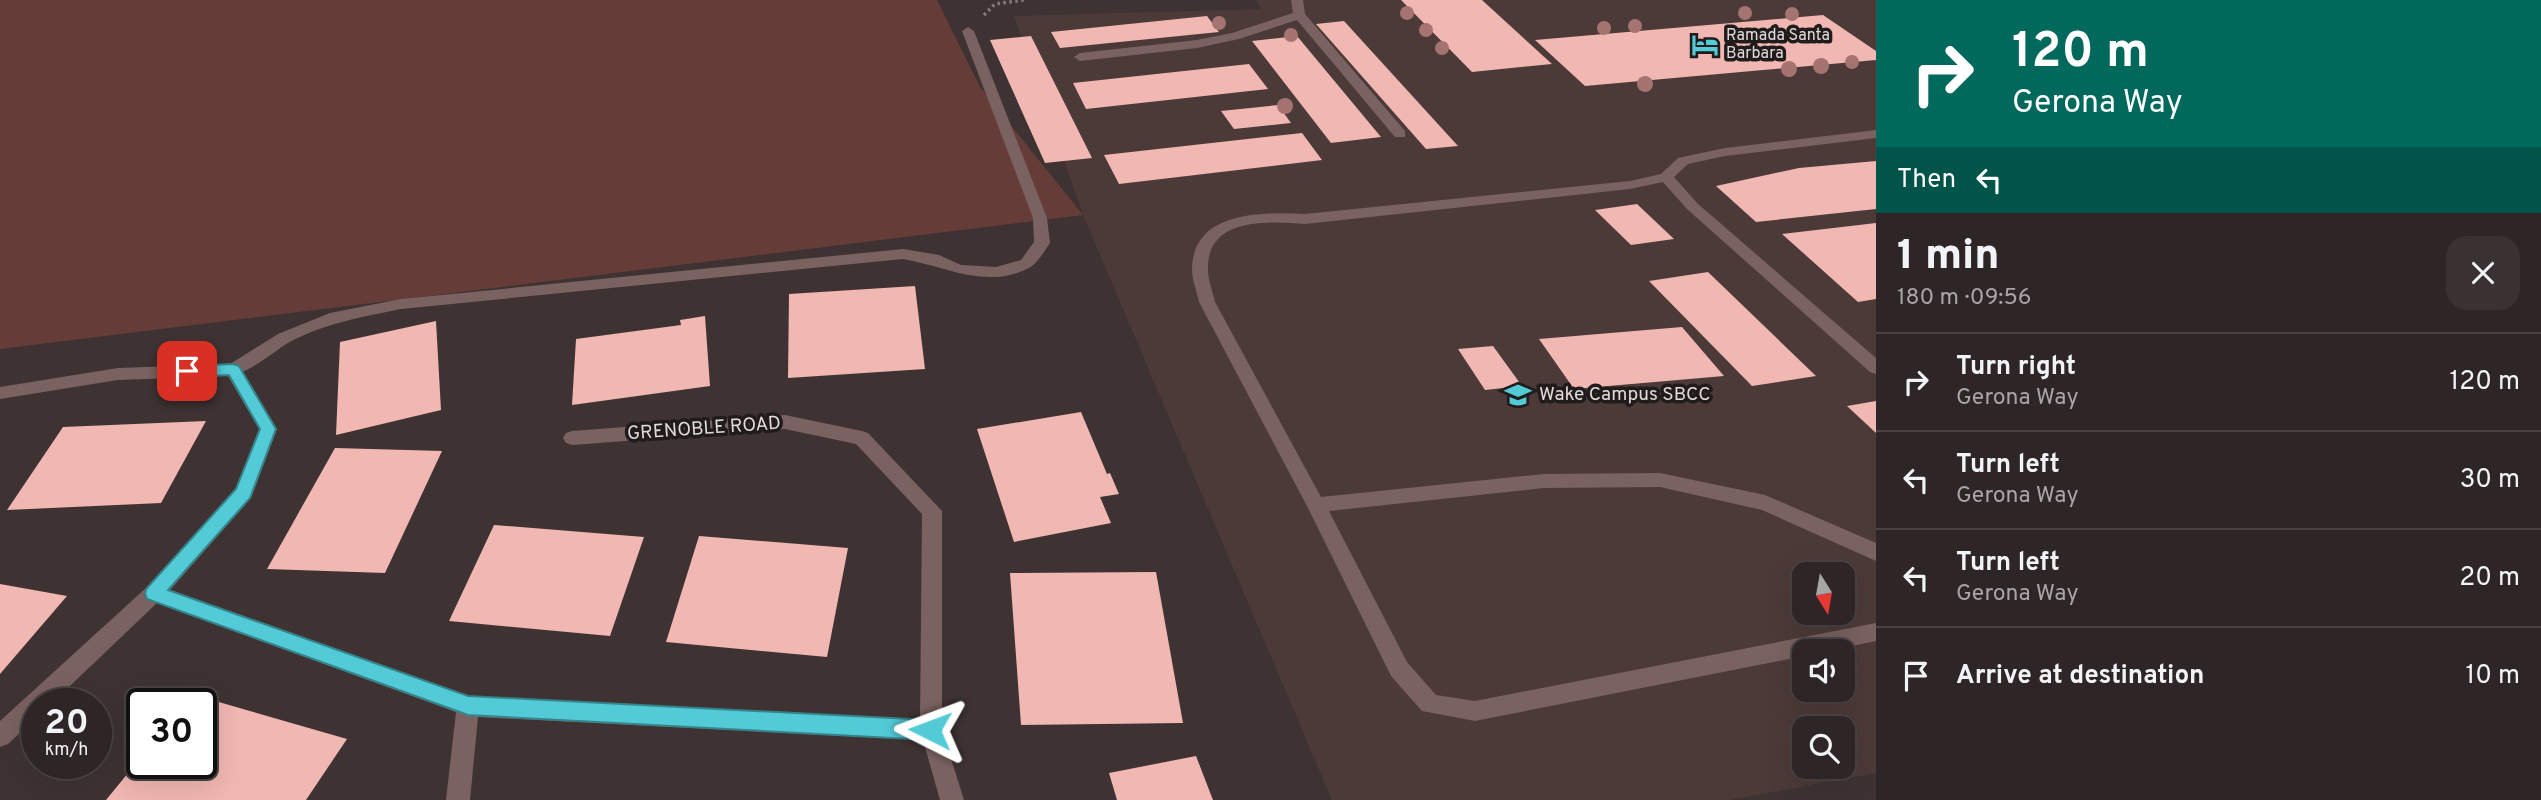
<!DOCTYPE html>
<html lang="en">
<head>
<meta charset="utf-8">
<style>
  body { margin:0; font-family:Overpass,sans-serif; background:#3a3232; color:#f1f3f6; height:100vh; display:flex; flex-direction:column; font-size:26px; white-space:nowrap }
  * { box-sizing:border-box; margin:0 }
  p { font-size:23px; color:#a7a5a7 }
  .icon { flex:none; width:38px; height:38px; fill:none; stroke:currentColor; stroke-width:2; stroke-linecap:round; stroke-linejoin:round }
  .map { position:relative; flex:1; overflow:hidden }
  .details { display:flex; flex-direction:column; background:#2e2626; width:665px }
  .details>* { flex:none }
  .top-card { background:#00695c; color:#fff; overflow:hidden }
  .needle { width:46px; rotate:169deg }
  .controls { position:absolute; left:1792px; top:562px; display:grid; gap:14px }
  .controls a { display:grid; place-items:center; width:63px; height:63px; border-radius:14px; background:#2e2626; box-shadow:0 7px 28px #0002,0 0 0 2px #494343; font-size:35px }
  .speed { position:absolute; left:21px; top:688px; display:flex; gap:14px; font-size:35px; font-weight:700; text-align:center }
  .speed>* { display:grid; place-content:center; width:91px; height:91px; border-radius:50%; background:#2e2626; box-shadow:0 7px 28px #0002,0 0 0 2px #494343; line-height:1 }
  .speed small { font-size:18px; font-weight:400 }
  .speed .limit { border:4px solid #111; border-radius:10px; background:#fff; color:#111 }
  .pin { position:absolute; display:grid; place-items:center; width:60px; height:60px; color:#fff; margin:-30px; border-radius:14px; box-shadow:0 4px 10px #0006 }
  .me { position:absolute; width:77px; margin:-38px; rotate:273deg; stroke-linejoin:round; filter:drop-shadow(0 0 5px #0008) }
  .turn { display:flex; align-items:center; gap:24px; height:147px; padding:0 21px; font-size:32px }
  .turn .icon { width:91px; height:91px; stroke-width:2.5 }
  .turn b { display:block; font-size:49px; line-height:60px }
  .then { display:flex; align-items:center; height:66px; padding:0 21px; background:#0003; gap:14px; font-size:26px }
  .round { display:grid; place-items:center; flex:none; width:74px; height:74px; border-radius:21px; background:#3a3232 }
  .head { display:flex; align-items:center; justify-content:space-between; height:119px; padding:0 21px }
  h1 { font-size:42px; font-weight:800; line-height:52px }
  ul { padding:0; list-style:none }
  li { display:flex; align-items:center; gap:21px; height:98px; padding:0 21px; border-top:2px solid #494343 }
  li div { flex:1 }
  li b { display:block; font-size:26px }
  li em { font-style:normal }
  main { display:flex; flex:1; min-height:0 }
  .map>svg:first-child { display:block }
  .built { fill:#4c3a38; fill-rule:evenodd }
  .green { fill:#663c39 }
  .building { fill:#f1b7b2 }
  .lines { fill:none; stroke-linecap:round; stroke-linejoin:round }
  .path { stroke:#877d7c; stroke-width:3.5; stroke-dasharray:2.5 3.5; stroke-linecap:butt }
  .lane { fill:#79625f; fill-rule:evenodd }
  .street { fill:#79625f; fill-rule:evenodd }
  .tree { fill:#a67470 }
  .route { fill:#52cbd7; stroke:#35848c; stroke-width:2 }
  .labels { text-anchor:middle; dominant-baseline:central; stroke-width:7; stroke-linejoin:round; paint-order:stroke }
  .far-poi-label { font-size:16px; fill:#e1dad9; stroke:#211c1c; text-anchor:start }
  .poi-label { font-size:19px; fill:#e1dad9; stroke:#211c1c; text-anchor:start }
  .street-label { font-size:19px; fill:#e1dad9; stroke:#211c1c }
</style>
</head>
<body>
<main>
<div class="map">
<svg width="1876" height="800" viewBox="0 0 1876 800">
  <rect width="100%" height="100%" fill="#3e3332"/>
  <!-- built -->
  <path class="built" d="M 1256,0 L 1876,0 L 1876,773 L 1730,800 L 1332,800 L 1083,215 L 1014,16 L 1262,9 ZM 1804,574 L 1843,574 L 1843,612 L 1804,612 ZM 1804,651 L 1843,651 L 1843,690 L 1804,690 ZM 1804,728 L 1843,728 L 1843,766 L 1804,766 Z"/>
  <!-- green -->
  <polygon class="green" points="0,0 937,0 980,87 1083,215 0,349"/>
  <!-- building -->
  <g class="building">
    <polygon points="1401,0 1482,0 1552,64 1472,72"/>
    <polygon points="1823,15 1876,51 1876,60 1585,86 1535,40"/>
    <polygon points="1207,16 1219,32 1060,48 1051,32"/>
    <polygon points="1344,21 1458,146 1426,149 1316,24"/>
    <polygon points="1031,36 1092,158 1045,163 990,40"/>
    <polygon points="1297,36 1381,137 1331,143 1252,41"/>
    <polygon points="1249,64 1268,89 1086,109 1073,83"/>
    <polygon points="1278,105 1291,123 1234,129 1221,111"/>
    <polygon points="1302,133 1322,160 1119,184 1104,155"/>
    <polygon points="1876,161 1876,209 1756,222 1716,186 1799,168"/>
    <polygon points="1637,204 1674,239 1631,245 1595,210"/>
    <polygon points="1876,223 1876,299 1858,302 1782,234"/>
    <polygon points="1708,272 1816,376 1752,386 1649,281"/>
    <polygon points="915,286 925,369 788,378 789,294"/>
    <polygon points="705,316 710,386 572,405 576,339 681,325 680,320"/>
    <polygon points="436,321 441,410 336,435 340,342"/>
    <polygon points="1682,327 1724,376 1574,389 1539,339"/>
    <polygon points="1493,346 1522,386 1485,390 1458,349"/>
    <polygon points="1876,401 1876,433 1847,406"/>
    <polygon points="1081,412 1107,474 1110,473 1119,494 1100,497 1111,523 1014,542 977,429"/>
    <polygon points="206,421 161,503 7,510 63,427"/>
    <polygon points="335,448 442,451 385,573 267,569"/>
    <polygon points="494,525 644,537 610,636 449,621"/>
    <polygon points="699,536 848,548 827,657 666,642"/>
    <polygon points="1156,572 1183,723 1021,725 1010,573"/>
    <polygon points="0,584 67,596 0,674"/>
    <polygon points="191,694 347,739 306,800 106,800 142,756 142,763 201,763 201,704 184,704"/>
    <polygon points="1196,756 1213,800 1117,800 1109,773"/>
  </g>
  <g class="lines">
    <!-- path -->
    <polyline class="path" points="984,15 995,4 1024,0"/>
    <!-- lane -->
    <g class="lane">
      <polygon points="1291,0 1303,0 1305,14 1405,131 1405,137 1395,137 1297,20 1239,39 1197,48 1080,61 1074,57 1080,53 1197,40 1232,33 1293,13"/>
      <path d="M 968,27 L 974,31 L 1047,218 L 1050,243 C 1045,250 1037,264 1029,268 C 986,290 945,266 903,259 L 401,309 C 362,317 322,324 288,343 C 273,352 242,379 227,374 L 224,370 L 227,366 L 278,334 L 330,313 L 401,299 L 903,249 L 939,255 L 961,265 L 996,267 L 1021,260 L 1034,242 L 1033,218 L 962,31 Z"/>
      <path d="M 1876,130 L 1876,138 L 1725,156 L 1688,164 L 1674,177 L 1697,203 L 1876,358 L 1876,374 L 1870,372 L 1687,209 L 1663,182 L 1630,189 L 1305,224 C 1268,221 1206,217 1208,270 C 1208,281 1213,292 1215,302 L 1321,497 L 1544,474 L 1660,473 L 1765,495 L 1876,543 L 1876,561 L 1762,510 L 1660,487 L 1544,488 L 1329,511 L 1407,662 L 1436,695 L 1475,701 L 1876,623 L 1876,641 L 1828,651 L 1804,651 L 1804,656 L 1475,721 L 1422,711 L 1391,676 L 1308,508 L 1199,302 C 1197,292 1192,280 1192,270 C 1192,210 1263,212 1305,214 L 1630,181 L 1661,174 L 1678,158 L 1725,148 Z"/>
    </g>
    <!-- street -->
    <polygon class="street" points="233,364 239,366 277,429 251,498 170,590 468,696 920,719 922,514 856,444 785,429 572,445 566,443 563,438 566,433 572,431 785,415 862,431 868,433 942,511 942,730 964,800 940,800 923,740 478,717 470,800 446,800 456,712 157,603 51,704 37,704 37,717 8,744 0,747 0,721 147,587 236,489 259,429 228,376 118,380 0,399 0,387 118,368"/>
  </g>
  <!-- trees -->
  <g class="tree">
    <circle cx="1407" cy="13" r="7"/>
    <circle cx="1745" cy="13" r="7"/>
    <circle cx="1792" cy="14" r="7"/>
    <circle cx="1219" cy="23" r="7"/>
    <circle cx="1635" cy="26" r="7"/>
    <circle cx="1604" cy="28" r="7"/>
    <circle cx="1426" cy="30" r="7"/>
    <circle cx="1291" cy="35" r="7"/>
    <circle cx="1442" cy="48" r="7"/>
    <circle cx="1852" cy="62" r="7"/>
    <circle cx="1821" cy="66" r="8"/>
    <circle cx="1789" cy="69" r="8"/>
    <circle cx="1645" cy="84" r="8"/>
    <circle cx="1285" cy="106" r="8"/>
  </g>
  <!-- route -->
  <polygon class="route" points="233,364 239,366 276,429 250,498 168,590 468,696 930,720 938,723 941,730 938,737 930,740 468,715 147,599 145,593 147,588 236,489 260,429 229,375 187,377 179,371 187,366"/>
  <!-- icons -->
  <defs>
    <g id="hotel-bare" transform="scale(2.1)"><path d="M-6-4.5h1.5V1H6V5H4.5V3h-9V5H-6ZM-4 0a1.8 1.8 0 1 1 3.6 0ZM.5 0V-2.5h3Q6-2.5 6 0Z" fill="#52cbd7" stroke="#211c1c" stroke-width="2.5" paint-order="stroke"/></g>
    <g id="university-bare" transform="scale(2.1)"><path d="M0-5L7-2L0 1L-7-2ZM-4 1L0 2.5L4 1V4Q0 6-4 4Z" fill="#52cbd7" stroke="#211c1c" stroke-width="2.5" paint-order="stroke"/></g>
  </defs>
  <g fill-rule="evenodd">
    <use href="#hotel-bare" x="1705" y="45"/>
    <use href="#university-bare" x="1518" y="395"/>
  </g>
  <g class="labels">
    <!-- far-poi labels -->
    <g class="far-poi-label">
      <text x="1726" y="36">Ramada Santa<tspan x="1726" dy="18">Barbara</tspan></text>
    </g>
    <!-- poi labels -->
    <g class="poi-label">
      <text x="1539" y="395">Wake Campus SBCC</text>
    </g>
    <!-- street labels -->
    <g class="street-label">
      <text transform="translate(704 429) rotate(-4)">GRENOBLE ROAD</text>
    </g>
  </g>
</svg>
<div class="controls">
<a><svg class="needle" viewBox="-14 -14 28 28"><path d="M0-13l5 13h-10z" fill="#e53935"/><path d="M0 13l5-13h-10z" fill="#a7a5a7"/></svg></a>
<a><svg class="icon" aria-label="sound" viewBox="0 0 24 24"><path d="M4 9h4l5-4v14l-5-4H4zM17 9q2 3 0 6"/></svg></a>
<a><svg class="icon" aria-label="search" viewBox="0 0 24 24"><circle cx="10" cy="10" r="6"/><path d="M15 15l6 6"/></svg></a>
</div>
<div class="speed"><div>20<small>km/h</small></div><div class="limit">30</div></div>
<div class="pin" style="left:187px;top:371px;background:#d93025"><svg class="icon" aria-label="arrive" viewBox="0 0 24 24"><path d="M6 21V4h12l-3 4 3 4H6"/></svg></div>
<svg class="me" style="left:930px;top:730px" viewBox="-20 -20 40 40"><path d="M0-17L14 15 0 8-14 15z" fill="#52cbd7" stroke="#fff" stroke-width="4"/></svg>
</div>
<section class="details">
<div class="top-card">
<div class="turn"><svg class="icon" aria-label="right" viewBox="0 0 24 24"><path d="M7 20v-9h11M14 6l5 5-5 5"/></svg><div><b>120 m</b>Gerona Way</div></div>
<div class="then">Then<svg class="icon" aria-label="left" viewBox="0 0 24 24"><path d="M17 20v-9H6M10 6l-5 5 5 5"/></svg></div>
</div>
<div class="head"><div><h1>1 min</h1><p>180 m · 09:56</p></div><a class="round"><svg class="icon" aria-label="close" viewBox="0 0 24 24"><path d="M6 6l12 12M18 6L6 18"/></svg></a></div>
<ul>
<li><svg class="icon" aria-label="right" viewBox="0 0 24 24"><path d="M7 20v-9h11M14 6l5 5-5 5"/></svg><div><b>Turn right</b><p>Gerona Way</p></div><em>120 m</em></li>
<li><svg class="icon" aria-label="left" viewBox="0 0 24 24"><path d="M17 20v-9H6M10 6l-5 5 5 5"/></svg><div><b>Turn left</b><p>Gerona Way</p></div><em>30 m</em></li>
<li><svg class="icon" aria-label="left" viewBox="0 0 24 24"><path d="M17 20v-9H6M10 6l-5 5 5 5"/></svg><div><b>Turn left</b><p>Gerona Way</p></div><em>20 m</em></li>
<li><svg class="icon" aria-label="arrive" viewBox="0 0 24 24"><path d="M6 21V4h12l-3 4 3 4H6"/></svg><div><b>Arrive at destination</b></div><em>10 m</em></li>
</ul>
</section>
</main>
</body>
</html>
